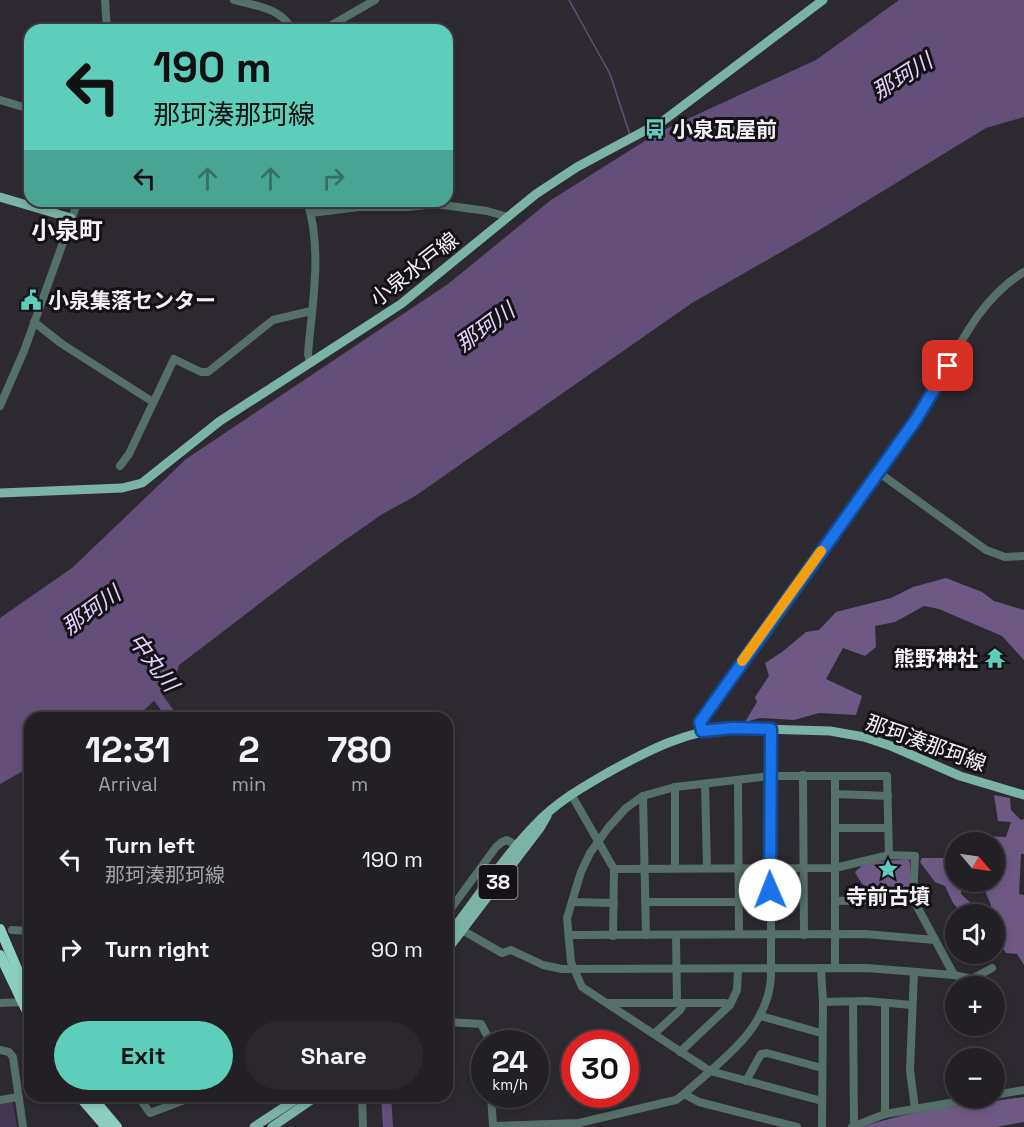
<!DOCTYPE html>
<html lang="en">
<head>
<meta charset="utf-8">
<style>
  body { margin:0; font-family:"Space Grotesk","Noto Sans JP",sans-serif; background:#2a272d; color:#f1f3f6; height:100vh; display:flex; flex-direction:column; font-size:22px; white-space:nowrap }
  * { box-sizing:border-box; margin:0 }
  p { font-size:20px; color:#a2a2a7 }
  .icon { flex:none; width:33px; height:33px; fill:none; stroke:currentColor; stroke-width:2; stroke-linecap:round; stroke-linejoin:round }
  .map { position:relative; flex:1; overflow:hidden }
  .sheet { position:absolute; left:24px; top:712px; width:429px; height:390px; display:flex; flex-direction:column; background:#221f25; border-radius:18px; box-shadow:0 3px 9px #0003,0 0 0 2px #3f3d42 }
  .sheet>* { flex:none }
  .hud { position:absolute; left:24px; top:24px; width:429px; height:183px; border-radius:18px; box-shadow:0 3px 9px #0003,0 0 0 2px #3f3d42; background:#5dceb9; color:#111; overflow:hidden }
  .needle { width:39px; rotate:119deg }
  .fabs { position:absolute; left:945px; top:832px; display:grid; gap:12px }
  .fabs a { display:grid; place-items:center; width:60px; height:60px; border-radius:50%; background:#221f25; box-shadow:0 3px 9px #0003,0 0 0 2px #3f3d42; font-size:30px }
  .speed { position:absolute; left:471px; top:1030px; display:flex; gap:12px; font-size:30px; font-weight:700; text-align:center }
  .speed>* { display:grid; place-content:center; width:78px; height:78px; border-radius:50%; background:#221f25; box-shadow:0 3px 9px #0003,0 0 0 2px #3f3d42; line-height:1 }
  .speed small { font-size:15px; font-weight:400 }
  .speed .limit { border:9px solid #d22; background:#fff; color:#111 }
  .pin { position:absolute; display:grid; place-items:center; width:51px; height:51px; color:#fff; margin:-26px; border-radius:12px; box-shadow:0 3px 9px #0006 }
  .me { position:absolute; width:66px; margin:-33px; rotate:359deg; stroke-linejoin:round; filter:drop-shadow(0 0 4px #0008) }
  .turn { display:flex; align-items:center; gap:21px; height:126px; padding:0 30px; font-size:27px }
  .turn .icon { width:78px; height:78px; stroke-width:2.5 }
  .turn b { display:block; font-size:42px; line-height:51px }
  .lanes { display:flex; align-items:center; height:57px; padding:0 30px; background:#0003; justify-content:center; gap:30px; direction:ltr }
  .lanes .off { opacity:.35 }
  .eta { display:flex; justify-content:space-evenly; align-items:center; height:102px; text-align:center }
  .eta b { font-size:36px; font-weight:700; line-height:42px }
  .primary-button { display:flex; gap:12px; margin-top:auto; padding:12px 30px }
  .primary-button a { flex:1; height:69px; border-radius:36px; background:#5dceb9; color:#111; font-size:24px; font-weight:700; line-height:69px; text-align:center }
  .primary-button a+a { background:#2a272d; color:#f1f3f6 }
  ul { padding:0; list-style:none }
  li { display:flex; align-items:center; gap:18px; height:90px; padding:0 30px }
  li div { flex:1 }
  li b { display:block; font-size:22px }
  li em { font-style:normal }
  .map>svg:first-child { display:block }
  .green { fill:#443752 }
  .forest { fill:#6e5984 }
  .water { fill:#634f79 }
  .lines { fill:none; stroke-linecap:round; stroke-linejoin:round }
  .stream { stroke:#634f79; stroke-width:1.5 }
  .river { stroke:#634f79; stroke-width:10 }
  .minor { stroke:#556f69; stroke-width:8 }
  .major { stroke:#7cb3a7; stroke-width:9 }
  .highway { stroke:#8ccec0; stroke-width:10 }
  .route-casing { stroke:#114b97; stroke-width:15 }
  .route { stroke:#1a73e8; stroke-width:10 }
  .slow { stroke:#f59e0b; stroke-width:10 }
  .labels { text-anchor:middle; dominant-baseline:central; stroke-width:6; stroke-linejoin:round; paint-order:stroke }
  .shield { fill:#141216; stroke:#b0adb3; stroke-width:1.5 }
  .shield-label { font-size:20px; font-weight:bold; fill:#f3f0f6 }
  .poi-label { font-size:21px; font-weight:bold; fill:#f3f0f6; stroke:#141216; text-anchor:start }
  .street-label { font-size:21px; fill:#f3f0f6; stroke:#141216 }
  .water-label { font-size:22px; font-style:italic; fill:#e5d2fc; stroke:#141216 }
  .quarter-label { font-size:24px; font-weight:bold; fill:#f3f0f6; stroke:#141216 }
</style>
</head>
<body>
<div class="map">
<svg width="1024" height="1127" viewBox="0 0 1024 1127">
  <rect width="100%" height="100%" fill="#2d2931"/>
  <!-- green -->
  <polygon class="green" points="11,1101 13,1103 17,1127 0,1127 0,1103"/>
  <!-- forest -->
  <g class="forest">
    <polygon points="946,578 982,592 994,601 1024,610 1024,660 1002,636 939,609 924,606 895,622 875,626 876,647 865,656 843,648 826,679 862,696 856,715 819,713 794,720 760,718 745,722 757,702 755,697 769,676 765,663 782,652 806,632 819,630 836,612 891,598 913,587"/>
    <polygon points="994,795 1010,798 1011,810 1021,820 1024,819 1024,854 1021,854 1019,894 1024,895 1024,965 1017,954 1006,953 999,943 995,941 994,915 963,915 953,903 945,886 935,882 920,862 922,858 943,858 955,874 956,882 962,883 961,894 983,914 989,912 991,905 981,882 994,882 994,843 974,843 985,836 1006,837 1011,822 998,821"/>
    <path d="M 907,859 L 910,862 L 910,894 L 906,897 C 878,897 869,899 855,872 L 865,863 Z"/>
    <path d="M 1024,1097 L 1024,1122 L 996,1127 L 863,1127 C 914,1109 970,1105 1024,1097 Z"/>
  </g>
  <!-- water -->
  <path class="water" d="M 899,0 L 1024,0 L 1024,117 L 986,128 L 816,232 L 692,303 L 418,494 C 403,504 385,511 371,522 C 305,567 243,617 179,665 L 175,681 L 141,713 L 123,710 L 110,718 L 30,718 L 30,767 L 0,784 L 0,618 L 72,568 L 186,459 L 448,284 L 551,200 L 659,132 L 816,60 Z"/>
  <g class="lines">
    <!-- stream -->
    <polyline class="stream" points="569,0 610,74 630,135"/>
    <!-- river -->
    <g class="river">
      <polyline points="149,685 173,718"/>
      <polyline points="386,1096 388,1127"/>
    </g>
    <!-- minor -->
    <g class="minor">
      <polyline points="105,0 107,30"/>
      <path d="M 234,0 C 256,6 282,8 292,30"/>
      <polyline points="323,30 375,0"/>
      <polyline points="0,100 30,109"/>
      <path d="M 307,201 C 323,249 312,305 308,354 L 310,362"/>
      <polyline points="311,213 359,207 407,207 436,204 487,211 508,217"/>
      <polyline points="34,322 62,344 153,402"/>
      <polyline points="0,406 24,351 78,201"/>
      <polyline points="120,466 129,454 174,359 201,372 208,372 273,320 311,311"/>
      <polyline points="878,472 986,550 1005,557 1024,556"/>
      <path d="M 702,731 L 700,722 L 702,717 C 773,618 845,520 915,421 C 950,371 970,304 1024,272"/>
      <polyline points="803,775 804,935"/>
      <polyline points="835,776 835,968"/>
      <polyline points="738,780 739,934"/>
      <polyline points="705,784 707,868"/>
      <polyline points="675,787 675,868"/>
      <polyline points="571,794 614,869 613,936"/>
      <polyline points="835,794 888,796"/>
      <polyline points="643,796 646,935"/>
      <polyline points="835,828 888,828"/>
      <polyline points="614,869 835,868 889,855 915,856 913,899 954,975"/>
      <polyline points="835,901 913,899"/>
      <polyline points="572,902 614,903"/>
      <polyline points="645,902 739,902"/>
      <polyline points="447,914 496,847 502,842 507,840 517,846"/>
      <polyline points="12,930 30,931"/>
      <polyline points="462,930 502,953 511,950 543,965 562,969 867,968 954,975 972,979 992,968"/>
      <polyline points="570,935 865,934 935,940"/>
      <polyline points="676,935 677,1002"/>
      <polyline points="821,968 823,1002 822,1127"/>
      <polyline points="914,972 910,1070 915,1109"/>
      <polyline points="823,1002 866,1001 912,1005"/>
      <polyline points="853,1002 854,1126"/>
      <polyline points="0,1003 25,1002"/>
      <polyline points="608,1003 725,1003 730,1005"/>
      <polyline points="761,1016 821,1033"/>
      <polyline points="447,1022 481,1024 488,1037 488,1044"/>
      <polyline points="654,1034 680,1010 684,1003"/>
      <polyline points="0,1050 9,1052 13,1057 23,1127"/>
      <polyline points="680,1052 730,1005 737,990 738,969"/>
      <polyline points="746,1081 761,1054 767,1053 822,1068"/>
      <polyline points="684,1094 699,1102 797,1127"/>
      <path d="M 491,1095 L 493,1126 L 579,1123 L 667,1102 L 676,1100 L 684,1094 C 720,1061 768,1030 771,977 L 771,729"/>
      <polyline points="994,1095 1024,1090"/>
      <polyline points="138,1096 150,1113 195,1096"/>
      <polyline points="362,1096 363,1127"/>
      <polyline points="0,1100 19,1097"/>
      <polyline points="822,1101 710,1071 582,987 571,962 567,918 581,872 590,853 608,828 626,808 643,796 675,787 770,776 887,776 889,855"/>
      <polyline points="885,1114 885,1004"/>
      <polyline points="852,1127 885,1114 979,1098"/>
    </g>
    <!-- major -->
    <g class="major">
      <polyline points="0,197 71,218"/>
      <polyline points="0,493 122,488 142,483 220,421 401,304 536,194 577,167 663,121 823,0"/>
      <path d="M 447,937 C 476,900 502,859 535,825 C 556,802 583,787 609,772 C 649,750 687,730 733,728 L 830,731 L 864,737 L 891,746 L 960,776 L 1024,795"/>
      <polyline points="447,950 540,828 547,816"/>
      <polyline points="254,1127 301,1096"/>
      <polyline points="272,1127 317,1096"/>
    </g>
    <!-- highway -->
    <g class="highway">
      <polyline points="0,929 30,999"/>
      <polyline points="0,955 30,1018"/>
      <polyline points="79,1096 106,1127"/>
      <polyline points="91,1096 117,1127"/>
    </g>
  </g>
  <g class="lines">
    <!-- route casing -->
    <g class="route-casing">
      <polyline id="route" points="770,890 771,729 733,728 702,731 700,722 917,418 948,366"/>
    </g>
    <!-- route -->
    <use href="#route" class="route"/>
    <!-- slow -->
    <polyline class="slow" points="742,661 821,551"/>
  </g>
  <!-- icons -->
  <defs>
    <g id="bus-bare" transform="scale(1.62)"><path d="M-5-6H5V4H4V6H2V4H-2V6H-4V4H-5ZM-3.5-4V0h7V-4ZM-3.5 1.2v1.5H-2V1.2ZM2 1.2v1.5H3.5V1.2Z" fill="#5dceb9" stroke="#141216" stroke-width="2.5" paint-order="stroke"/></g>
    <g id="civic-bare" transform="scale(1.62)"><path d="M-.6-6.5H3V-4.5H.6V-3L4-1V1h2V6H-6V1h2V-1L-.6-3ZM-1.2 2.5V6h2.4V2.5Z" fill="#5dceb9" stroke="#141216" stroke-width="2.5" paint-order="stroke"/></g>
    <g id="temple-bare" transform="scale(1.62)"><path d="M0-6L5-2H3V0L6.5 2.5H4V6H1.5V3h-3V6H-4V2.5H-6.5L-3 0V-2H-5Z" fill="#5dceb9" stroke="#141216" stroke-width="2.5" paint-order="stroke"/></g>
    <g id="sight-bare" transform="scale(1.62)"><path d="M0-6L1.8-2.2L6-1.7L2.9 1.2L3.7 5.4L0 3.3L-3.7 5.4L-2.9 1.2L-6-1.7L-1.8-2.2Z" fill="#5dceb9" stroke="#141216" stroke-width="2.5" paint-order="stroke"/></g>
  </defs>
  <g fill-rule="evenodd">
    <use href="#bus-bare" x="655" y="129"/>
    <use href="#civic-bare" x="31" y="300"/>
    <use href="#temple-bare" x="995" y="658"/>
    <use href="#sight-bare" x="888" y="869"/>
  </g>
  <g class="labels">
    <!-- shield labels -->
    <rect class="shield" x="478.5" y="865" width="39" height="34" rx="4.5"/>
    <g class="shield-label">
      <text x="498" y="882">38</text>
    </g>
    <!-- poi labels -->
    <g class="poi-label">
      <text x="672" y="129">小泉瓦屋前</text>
      <text x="48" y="300">小泉集落センター</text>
      <text x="978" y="658" text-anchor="end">熊野神社</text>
      <text x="888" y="896" text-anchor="middle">寺前古墳</text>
    </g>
    <!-- street labels -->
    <g class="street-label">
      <text transform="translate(414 269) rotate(-38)">小泉水戸線</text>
      <text transform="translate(926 743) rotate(20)">那珂湊那珂線</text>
    </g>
    <!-- water labels -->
    <g class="water-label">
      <text transform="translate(902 76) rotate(-32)">那珂川</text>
      <text transform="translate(485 327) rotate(-36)">那珂川</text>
      <text transform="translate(91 610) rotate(-36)">那珂川</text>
      <text transform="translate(154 662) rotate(53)">中丸川</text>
    </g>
    <!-- quarter labels -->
    <g class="quarter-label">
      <text x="67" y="230">小泉町</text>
    </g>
  </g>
</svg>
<div class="fabs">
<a><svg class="needle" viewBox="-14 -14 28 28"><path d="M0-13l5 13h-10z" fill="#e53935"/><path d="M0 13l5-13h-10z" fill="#a2a2a7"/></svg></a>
<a><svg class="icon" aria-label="sound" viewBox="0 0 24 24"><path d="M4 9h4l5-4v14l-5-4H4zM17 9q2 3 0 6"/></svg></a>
<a>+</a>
<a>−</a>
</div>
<div class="speed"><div>24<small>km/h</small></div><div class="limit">30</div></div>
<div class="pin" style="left:948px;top:366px;background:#d93025"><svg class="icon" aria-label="arrive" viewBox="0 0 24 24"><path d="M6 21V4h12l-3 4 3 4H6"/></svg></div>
<svg class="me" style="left:770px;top:890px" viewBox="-20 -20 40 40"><circle r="19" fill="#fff"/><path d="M0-13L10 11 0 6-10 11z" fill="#1a73e8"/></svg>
<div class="hud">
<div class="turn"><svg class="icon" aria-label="left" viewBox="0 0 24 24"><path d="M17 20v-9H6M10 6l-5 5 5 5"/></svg><div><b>190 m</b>那珂湊那珂線</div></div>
<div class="lanes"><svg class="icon" aria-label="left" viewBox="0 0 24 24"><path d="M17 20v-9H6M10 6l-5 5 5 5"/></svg><svg class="icon off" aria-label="ahead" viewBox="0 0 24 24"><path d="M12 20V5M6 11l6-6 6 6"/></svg><svg class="icon off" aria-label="ahead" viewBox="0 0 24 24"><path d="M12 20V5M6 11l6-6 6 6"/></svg><svg class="icon off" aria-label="right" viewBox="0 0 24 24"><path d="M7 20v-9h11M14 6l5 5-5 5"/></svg></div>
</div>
<section class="sheet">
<div class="eta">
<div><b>12:31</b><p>Arrival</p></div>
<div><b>2</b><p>min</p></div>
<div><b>780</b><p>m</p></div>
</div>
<ul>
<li><svg class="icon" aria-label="left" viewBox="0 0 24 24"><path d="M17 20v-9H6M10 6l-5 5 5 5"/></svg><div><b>Turn left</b><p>那珂湊那珂線</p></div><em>190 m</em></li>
<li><svg class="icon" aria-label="right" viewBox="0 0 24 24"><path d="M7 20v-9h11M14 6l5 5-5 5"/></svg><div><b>Turn right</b></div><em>90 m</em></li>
</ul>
<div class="primary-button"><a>Exit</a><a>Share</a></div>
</section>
</div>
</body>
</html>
